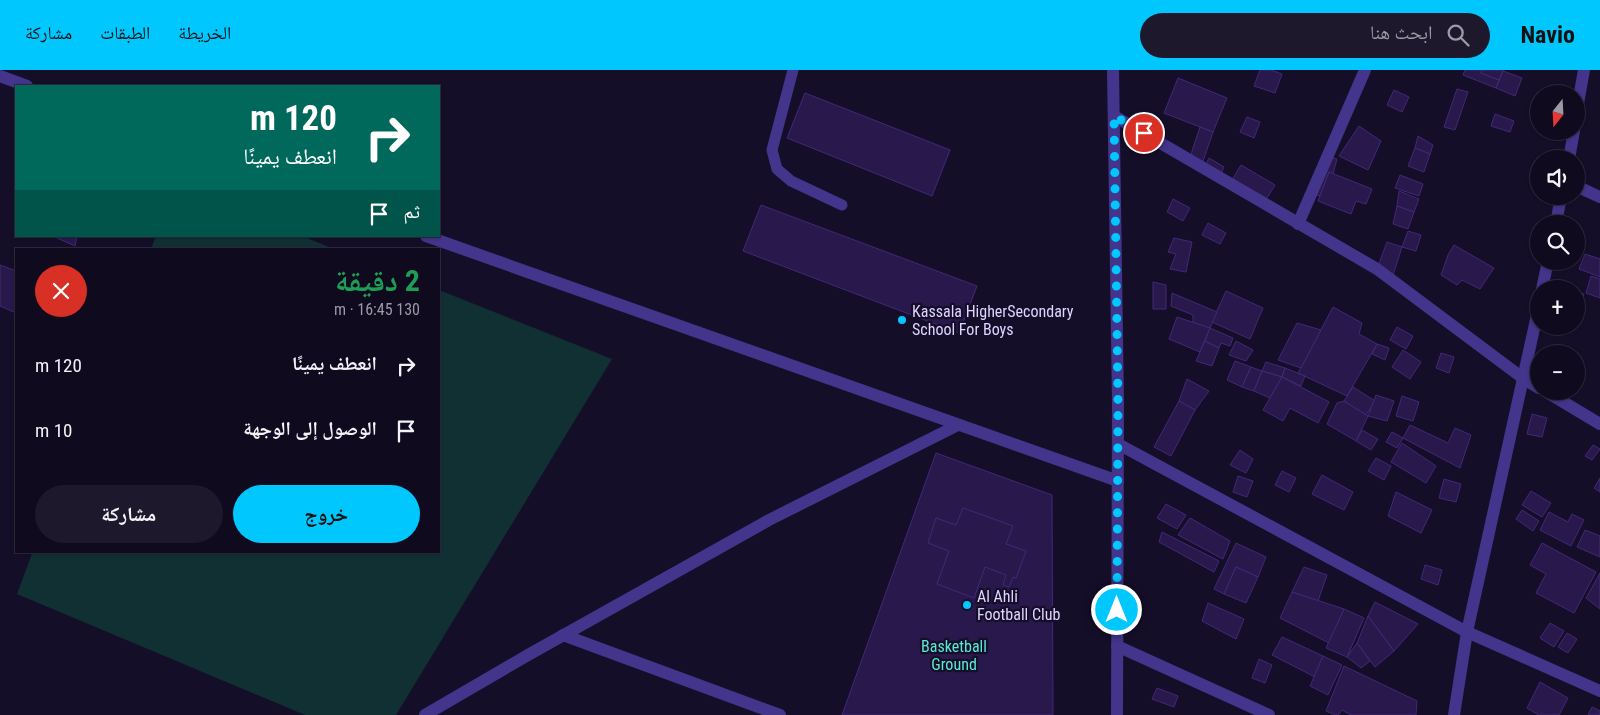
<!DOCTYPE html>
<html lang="ar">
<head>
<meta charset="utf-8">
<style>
  body { margin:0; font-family:"Roboto Condensed","Noto Naskh Arabic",sans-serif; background:#1e182c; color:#f1f3f6; direction:rtl; height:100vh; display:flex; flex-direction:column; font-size:19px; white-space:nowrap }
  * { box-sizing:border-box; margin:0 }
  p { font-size:16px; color:#9c9aa4 }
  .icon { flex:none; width:28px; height:28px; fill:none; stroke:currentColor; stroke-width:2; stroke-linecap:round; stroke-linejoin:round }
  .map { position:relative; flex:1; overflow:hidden; direction:ltr }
  .sheet { position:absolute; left:15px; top:178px; width:425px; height:305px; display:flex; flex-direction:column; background:#100a1f; border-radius:0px; box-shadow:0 1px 4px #0004,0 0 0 1px #302b3d; direction:rtl }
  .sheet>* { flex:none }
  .guide { position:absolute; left:15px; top:15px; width:425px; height:152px; border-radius:0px; box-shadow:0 1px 4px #0004,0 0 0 1px #302b3d; direction:rtl; background:#00695c; color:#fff; overflow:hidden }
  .needle { width:32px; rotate:198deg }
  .tools { position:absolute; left:1530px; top:15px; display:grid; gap:10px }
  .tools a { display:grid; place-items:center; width:55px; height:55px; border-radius:50%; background:#100a1f; box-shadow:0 1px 4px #0004,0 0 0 1px #302b3d; font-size:25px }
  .pin { position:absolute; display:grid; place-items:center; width:42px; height:42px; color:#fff; margin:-21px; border:2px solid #fff; border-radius:50%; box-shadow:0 1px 5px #0007 }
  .me { position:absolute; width:55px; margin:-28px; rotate:0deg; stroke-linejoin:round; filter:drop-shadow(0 0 4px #0008) }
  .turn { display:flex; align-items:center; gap:18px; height:105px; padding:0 20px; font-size:22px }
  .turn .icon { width:65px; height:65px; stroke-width:2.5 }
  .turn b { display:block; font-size:35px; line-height:42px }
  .then { display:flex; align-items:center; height:48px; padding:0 20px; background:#0003; gap:10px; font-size:19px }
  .round { display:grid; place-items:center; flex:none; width:52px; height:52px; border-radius:26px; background:#1e182c }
  .summary { display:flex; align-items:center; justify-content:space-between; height:85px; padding:0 20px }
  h1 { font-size:30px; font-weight:700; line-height:38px; color:#1e9e55 }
  .cta { display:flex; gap:10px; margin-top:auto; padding:10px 20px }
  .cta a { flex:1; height:58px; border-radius:30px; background:#01c7ff; color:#111; font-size:20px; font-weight:700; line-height:58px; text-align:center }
  .cta a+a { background:#1e182c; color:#f1f3f6 }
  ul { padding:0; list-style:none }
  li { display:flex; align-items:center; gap:15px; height:65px; padding:0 20px }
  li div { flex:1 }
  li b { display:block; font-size:19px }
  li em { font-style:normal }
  header { display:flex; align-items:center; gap:30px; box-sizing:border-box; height:70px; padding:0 25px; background:#01c7ff; color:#111 }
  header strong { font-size:24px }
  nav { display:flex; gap:28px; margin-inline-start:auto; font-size:18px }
  .search { width:350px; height:45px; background:#1e182c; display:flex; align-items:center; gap:12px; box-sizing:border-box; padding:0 18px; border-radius:28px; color:#9c9aa4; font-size:19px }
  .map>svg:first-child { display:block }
  .green { fill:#103033 }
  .building { fill:#28184b; stroke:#422879 }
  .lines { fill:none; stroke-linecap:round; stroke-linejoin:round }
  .lane { stroke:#42358b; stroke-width:11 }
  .street { stroke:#42358b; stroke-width:12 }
  .route { stroke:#01c7ff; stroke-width:9; stroke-dasharray:0 16.2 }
  .poi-dot { fill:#01c7ff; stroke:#150e29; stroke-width:2 }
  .labels { text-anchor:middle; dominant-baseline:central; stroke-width:4.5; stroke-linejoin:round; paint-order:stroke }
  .poi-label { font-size:16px; fill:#dfd5ff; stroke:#150e29; text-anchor:start }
  .park-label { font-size:16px; fill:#56ead7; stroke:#150e29 }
</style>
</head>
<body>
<header>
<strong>Navio</strong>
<div class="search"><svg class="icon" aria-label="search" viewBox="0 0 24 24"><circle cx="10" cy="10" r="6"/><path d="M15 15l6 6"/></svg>ابحث هنا</div>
<nav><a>الخريطة</a><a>الطبقات</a><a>مشاركة</a></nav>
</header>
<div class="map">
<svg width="1600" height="645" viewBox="0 0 1600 645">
  <rect width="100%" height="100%" fill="#150e29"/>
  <!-- green -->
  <g class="green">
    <polygon points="156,166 302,166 334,179 151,179"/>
    <polygon points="439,220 612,289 396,645 305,645 17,524 33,481 439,481"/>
  </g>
  <!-- building -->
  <g class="building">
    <polygon points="1260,0 1271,0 1282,4 1275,23 1254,16"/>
    <polygon points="1465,0 1482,0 1481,3 1499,10 1496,18 1463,5"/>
    <polygon points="1482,0 1503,0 1499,10 1481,3"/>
    <polygon points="1503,1 1522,8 1515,26 1496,18"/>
    <polygon points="1178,8 1227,28 1213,62 1164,43"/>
    <polygon points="1457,19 1468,22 1455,60 1444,57"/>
    <polygon points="1394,20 1409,27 1402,42 1387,35"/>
    <polygon points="805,23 950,80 932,126 787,68"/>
    <polygon points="1495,44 1514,51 1510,62 1491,56"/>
    <polygon points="1247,47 1260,52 1254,68 1240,62"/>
    <polygon points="1359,56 1381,71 1368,100 1339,86"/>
    <polygon points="1200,57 1213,62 1201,97 1189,90"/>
    <polygon points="1418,66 1433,75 1430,84 1415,78"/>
    <polygon points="1415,78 1430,84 1424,102 1408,96"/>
    <polygon points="1327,86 1337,89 1333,104 1329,102 1320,126 1312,123"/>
    <polygon points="1209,88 1224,97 1219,108 1204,99"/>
    <polygon points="1241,95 1275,115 1264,133 1230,113"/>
    <polygon points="1329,102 1372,119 1366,134 1356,131 1351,144 1318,131"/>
    <polygon points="1400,105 1423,114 1419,126 1395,118"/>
    <polygon points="1399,121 1419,129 1414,142 1397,136"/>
    <polygon points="1173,129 1190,138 1183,151 1167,142"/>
    <polygon points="761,135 977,216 959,263 743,181"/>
    <polygon points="1397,136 1414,142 1408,159 1393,154"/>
    <polygon points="1208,153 1226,163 1220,174 1202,165"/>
    <polygon points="1408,161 1421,165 1416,181 1402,177"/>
    <polygon points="57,166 77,166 75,176 57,168"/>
    <polygon points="1174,168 1192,172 1186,202 1170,199 1176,184 1168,182"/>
    <polygon points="1387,172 1402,177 1393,205 1377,199"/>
    <polygon points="1454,175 1494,198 1480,219 1462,210 1457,215 1441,205 1448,185"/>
    <polygon points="1585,184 1600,189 1600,207 1579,199"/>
    <polygon points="0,195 16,201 16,243 0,236"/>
    <polygon points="1591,206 1600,209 1600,228 1586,223"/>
    <polygon points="1153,212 1166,215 1166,239 1153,239"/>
    <polygon points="1226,221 1263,238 1250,269 1212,252"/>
    <polygon points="1576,221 1584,224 1582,230 1576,228"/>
    <polygon points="1172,223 1217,242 1210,258 1193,253 1193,245 1171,236"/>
    <polygon points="1333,237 1362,253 1359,264 1377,274 1347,326 1298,303"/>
    <polygon points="1177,247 1210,258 1200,282 1169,269"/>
    <polygon points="1297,253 1321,260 1301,298 1278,290"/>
    <polygon points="1397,257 1413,266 1406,279 1390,270"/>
    <polygon points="1210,258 1233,268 1230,276 1221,273 1219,278 1205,271"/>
    <polygon points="1205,271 1219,278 1212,296 1196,291"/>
    <polygon points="1236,271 1253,280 1246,291 1229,285"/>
    <polygon points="1377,274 1389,278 1385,290 1372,284"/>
    <polygon points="1403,280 1421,292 1410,309 1392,297"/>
    <polygon points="1441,283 1454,287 1449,303 1436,298"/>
    <polygon points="1235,291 1251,297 1242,317 1227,310"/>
    <polygon points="1266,292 1285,298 1282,307 1262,301"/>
    <polygon points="1251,297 1262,301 1254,321 1242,317"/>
    <polygon points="1285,298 1305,306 1301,316 1282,307"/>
    <polygon points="1262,301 1282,307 1270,328 1254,321"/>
    <polygon points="1282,307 1329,332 1318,353 1290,338 1283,351 1263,340"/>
    <polygon points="1187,309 1209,321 1195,340 1179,331"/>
    <polygon points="1353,317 1375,331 1366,345 1344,331"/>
    <polygon points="1376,325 1394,331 1387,351 1368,346"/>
    <polygon points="1402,326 1419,332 1413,351 1396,346"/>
    <polygon points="1179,331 1195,340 1171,386 1154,377"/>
    <polygon points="1344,331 1368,346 1356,371 1327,354 1337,333"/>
    <polygon points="1532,344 1547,348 1542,367 1527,364"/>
    <polygon points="1410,355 1448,373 1455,358 1471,365 1460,398 1403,368"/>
    <polygon points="1362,360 1378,369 1371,380 1356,371"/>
    <polygon points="1392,362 1403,368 1397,378 1386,372"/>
    <polygon points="1402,373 1436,396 1426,413 1391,392"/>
    <polygon points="1593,375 1600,379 1592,390 1585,386"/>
    <polygon points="1240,380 1253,389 1246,403 1230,395"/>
    <polygon points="936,383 1052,425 1053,645 842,645"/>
    <polygon points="1376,388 1391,396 1384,410 1368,401"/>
    <polygon points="1282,401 1296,408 1289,422 1275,415"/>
    <polygon points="1322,405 1353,422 1344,440 1312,424"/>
    <polygon points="1238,406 1253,411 1247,427 1233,422"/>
    <polygon points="1600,408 1600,422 1594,418"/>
    <polygon points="1444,409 1461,414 1456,432 1439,428"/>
    <polygon points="1531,421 1551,433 1542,447 1522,435"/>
    <polygon points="1396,422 1432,440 1421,463 1388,446"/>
    <polygon points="1166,434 1186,445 1177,459 1157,448"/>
    <polygon points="963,438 1013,456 1006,474 1026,481 1016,508 1013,507 1009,517 1003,515 1006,505 985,497 974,528 937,514 949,481 928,473 936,448 956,455"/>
    <polygon points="1522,440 1539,451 1533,461 1516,449"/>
    <polygon points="1549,442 1568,452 1572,444 1584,450 1571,476 1540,460"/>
    <polygon points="1190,448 1230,471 1223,489 1178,465"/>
    <polygon points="1585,460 1600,466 1600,487 1577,477"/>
    <polygon points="1162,462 1219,491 1214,502 1159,472"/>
    <polygon points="1236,473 1266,487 1258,507 1236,497 1224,524 1214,519"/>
    <polygon points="1542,473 1596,502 1574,543 1536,523 1546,504 1530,495"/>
    <polygon points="1425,495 1442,500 1438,515 1421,509"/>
    <polygon points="1236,497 1258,507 1246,533 1224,524"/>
    <polygon points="1304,497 1327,505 1318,531 1292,522"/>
    <polygon points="1600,503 1600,539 1586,528"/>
    <polygon points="1292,522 1344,539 1329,573 1280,548"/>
    <polygon points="1375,532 1418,554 1394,581 1368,546"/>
    <polygon points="1208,533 1244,549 1236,569 1202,551"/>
    <polygon points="1344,539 1364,548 1347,587 1326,578"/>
    <polygon points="1368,546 1394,581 1375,597 1357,573"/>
    <polygon points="1550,553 1564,561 1554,577 1540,568"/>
    <polygon points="1567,563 1577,569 1568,583 1558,577"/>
    <polygon points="1282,567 1323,586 1315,607 1272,585"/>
    <polygon points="1357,573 1370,591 1361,598 1347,587"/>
    <polygon points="1323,586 1342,595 1328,625 1310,616"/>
    <polygon points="1259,589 1272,595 1265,613 1252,608"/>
    <polygon points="1344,596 1417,631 1416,645 1351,645 1342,640 1338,645 1336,645 1326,641"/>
    <polygon points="1540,612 1568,628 1559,645 1539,645 1527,638"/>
    <polygon points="1157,618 1178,626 1174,637 1152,629"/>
    <polygon points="1592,637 1600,641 1600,645 1588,645"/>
  </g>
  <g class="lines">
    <!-- lane -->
    <polyline class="lane" points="793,0 772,80 777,99 791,111 842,135"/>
    <!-- street -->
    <g class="street">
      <polyline points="1113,0 1118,332 1117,645"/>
      <polyline points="0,6 27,16"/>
      <polyline points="1576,45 1584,0"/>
      <polyline points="1114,46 1377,199 1524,309 1539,318"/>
      <polyline points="1569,89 1574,61"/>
      <polyline points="1576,116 1600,127"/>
      <polyline points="1298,154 1365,0"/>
      <polyline points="1556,154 1561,126"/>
      <polyline points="426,166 1118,411"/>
      <polyline points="1542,219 1548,191"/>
      <polyline points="1545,321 1600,354"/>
      <polyline points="1118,374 1467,562 1600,621"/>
      <polyline points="563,565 780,645"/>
      <polyline points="1117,576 1269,645"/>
      <polyline points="425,645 528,585 769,450 958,355"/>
      <polyline points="1454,645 1467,562 1539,236"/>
    </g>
  </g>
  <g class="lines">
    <!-- route -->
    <polyline class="route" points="1117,540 1118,332 1114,46 1144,63"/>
  </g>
  <!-- markers -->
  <g class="poi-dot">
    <circle cx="902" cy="250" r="5"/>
    <circle cx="967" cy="535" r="5"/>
  </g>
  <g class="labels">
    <!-- poi labels -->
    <g class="poi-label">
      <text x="912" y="241">Kassala HigherSecondary<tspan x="912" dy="18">School For Boys</tspan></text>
      <text x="977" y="526">Al Ahli<tspan x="977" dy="18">Football Club</tspan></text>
    </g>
    <!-- park labels -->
    <g class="park-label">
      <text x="954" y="576">Basketball<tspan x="954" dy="18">Ground</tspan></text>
    </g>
  </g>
</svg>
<div class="tools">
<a><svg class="needle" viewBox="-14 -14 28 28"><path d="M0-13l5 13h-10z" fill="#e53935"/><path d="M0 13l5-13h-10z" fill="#9c9aa4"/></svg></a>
<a><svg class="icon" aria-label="sound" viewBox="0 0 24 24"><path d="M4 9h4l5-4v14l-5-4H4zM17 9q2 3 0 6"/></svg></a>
<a><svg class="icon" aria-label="search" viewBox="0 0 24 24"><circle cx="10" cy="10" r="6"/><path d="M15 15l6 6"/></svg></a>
<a>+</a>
<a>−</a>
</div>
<div class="pin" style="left:1144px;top:63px;background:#d93025"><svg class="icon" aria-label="arrive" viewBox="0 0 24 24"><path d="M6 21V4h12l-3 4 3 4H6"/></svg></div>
<svg class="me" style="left:1117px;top:540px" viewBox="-20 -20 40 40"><circle r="17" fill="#01c7ff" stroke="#fff" stroke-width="3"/><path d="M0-11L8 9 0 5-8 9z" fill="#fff"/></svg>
<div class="guide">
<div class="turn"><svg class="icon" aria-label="right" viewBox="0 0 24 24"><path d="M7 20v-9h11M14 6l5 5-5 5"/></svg><div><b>120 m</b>انعطف يمينًا</div></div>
<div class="then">ثم<svg class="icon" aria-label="arrive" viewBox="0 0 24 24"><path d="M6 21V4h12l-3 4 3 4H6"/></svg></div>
</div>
<section class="sheet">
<div class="summary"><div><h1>2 دقيقة</h1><p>130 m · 16:45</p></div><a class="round" style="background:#d93025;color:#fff"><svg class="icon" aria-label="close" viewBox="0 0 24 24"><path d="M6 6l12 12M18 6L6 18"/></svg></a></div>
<ul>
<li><svg class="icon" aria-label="right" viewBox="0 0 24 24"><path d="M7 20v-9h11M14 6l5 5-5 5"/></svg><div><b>انعطف يمينًا</b></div><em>120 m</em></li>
<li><svg class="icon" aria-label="arrive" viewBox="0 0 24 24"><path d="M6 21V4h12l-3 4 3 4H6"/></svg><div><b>الوصول إلى الوجهة</b></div><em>10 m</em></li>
</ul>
<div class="cta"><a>خروج</a><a>مشاركة</a></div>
</section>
</div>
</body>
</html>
